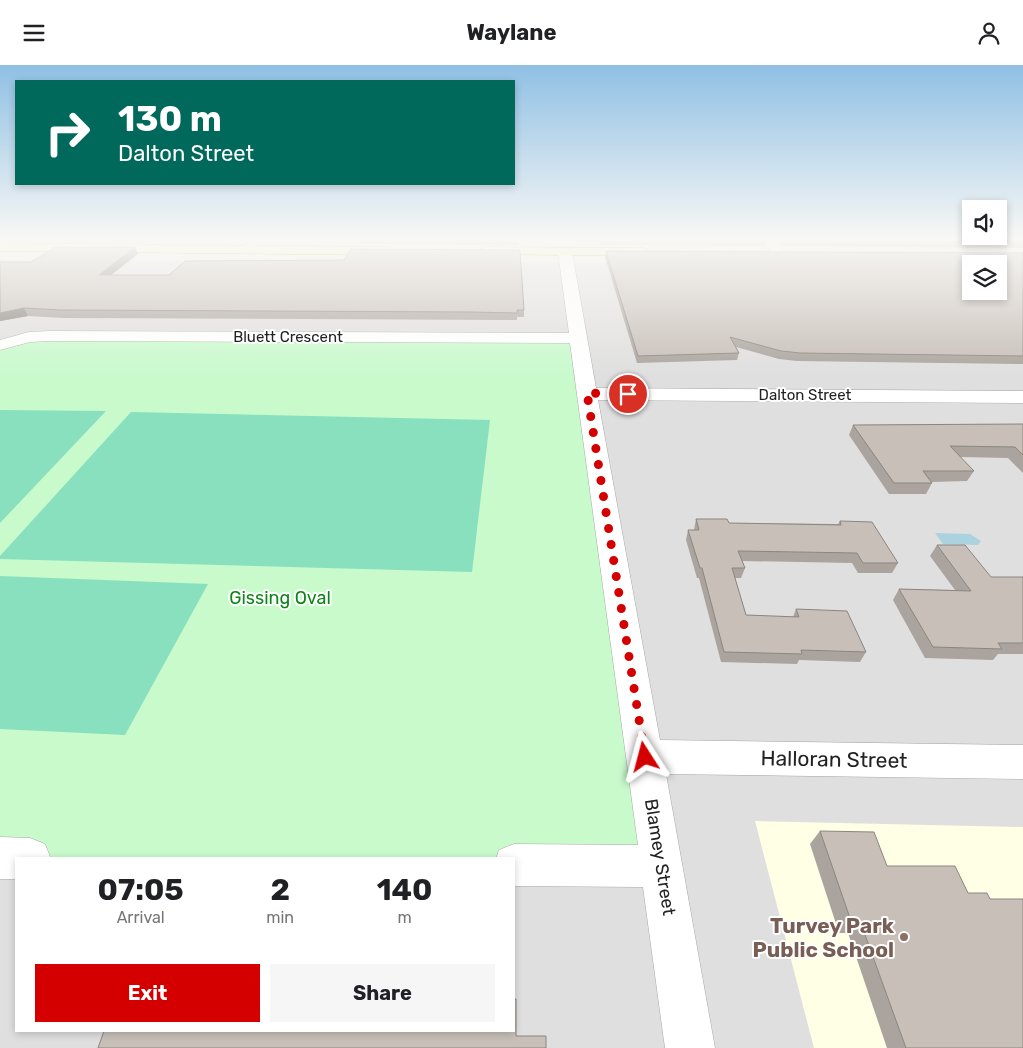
<!DOCTYPE html>
<html lang="en">
<head>
<meta charset="utf-8">
<style>
  body { margin:0; font-family:Rubik,sans-serif; background:#f6f6f6; color:#202124; height:100vh; display:flex; flex-direction:column; font-size:19px; white-space:nowrap }
  * { box-sizing:border-box; margin:0 }
  p { font-size:16px; color:#757577 }
  .icon { flex:none; width:28px; height:28px; fill:none; stroke:currentColor; stroke-width:2; stroke-linecap:round; stroke-linejoin:round }
  .map { position:relative; flex:1; overflow:hidden }
  .side { position:absolute; left:15px; top:792px; width:500px; height:175px; display:flex; flex-direction:column; background:#fff; border-radius:0px; box-shadow:0 2px 8px #0003 }
  .side>* { flex:none }
  .top-card { position:absolute; left:15px; top:15px; width:500px; height:105px; border-radius:0px; box-shadow:0 2px 8px #0003; background:#00695c; color:#fff; overflow:hidden }
  .controls { position:absolute; left:962px; top:135px; display:grid; gap:10px }
  .controls a { display:grid; place-items:center; width:45px; height:45px; border-radius:0px; background:#fff; box-shadow:0 2px 8px #0003; font-size:25px }
  .pin { position:absolute; display:grid; place-items:center; width:42px; height:42px; color:#fff; margin:-21px; border:2px solid #fff; border-radius:50%; box-shadow:0 1px 5px #0007 }
  .me { position:absolute; width:55px; margin:-28px; rotate:351deg; stroke-linejoin:round; filter:drop-shadow(0 0 4px #0008) }
  .turn { display:flex; align-items:center; gap:18px; height:105px; padding:0 20px; font-size:22px }
  .turn .icon { width:65px; height:65px; stroke-width:2.5 }
  .turn b { display:block; font-size:35px; line-height:42px }
  .eta { display:flex; justify-content:space-evenly; align-items:center; height:85px; text-align:center }
  .eta b { font-size:30px; font-weight:700; line-height:35px }
  .action { display:flex; gap:10px; margin-top:auto; padding:10px 20px }
  .action a { flex:1; height:58px; border-radius:0px; background:#d40000; color:#fff; font-size:20px; font-weight:700; line-height:58px; text-align:center }
  .action a+a { background:#f6f6f6; color:#202124 }
  header { display:flex; justify-content:space-between; align-items:center; height:65px; padding:0 20px; background:#fff; font-size:22px; font-weight:700 }
  .map>svg:first-child { display:block }
  .residential { fill:#e0dfdf; fill-rule:evenodd }
  .education { fill:#ffffe5 }
  .park { fill:#c8facc }
  .pitch { fill:#88e0be }
  .water { fill:#aad3df }
  .lines { fill:none; stroke-linecap:round; stroke-linejoin:round }
  .lane-casing { stroke:#a9a9a9; stroke-width:2 }
  .street-casing { stroke:#a9a9a9; stroke-width:1 }
  .secondary-casing { stroke:#707d05; stroke-width:1 }
  .lane { fill:#fff; fill-rule:evenodd }
  .street { fill:#fff; fill-rule:evenodd }
  .secondary { fill:#f7fabf; fill-rule:evenodd }
  .wall { fill:#aba49e }
  .shaded-wall { fill:#8b8681 }
  .building { fill:#c7bfb8; stroke:#8b8681; fill-rule:evenodd }
  .route { stroke:#d40000; stroke-width:9; stroke-dasharray:0 16.2 }
  .education-dot { fill:#8d6e63; stroke:#fff; stroke-width:2 }
  .labels { text-anchor:middle; dominant-baseline:central; stroke-width:4; stroke-linejoin:round; paint-order:stroke }
  .far-street-label { font-size:15px; fill:#222; stroke:#fff }
  .park-label { font-size:18px; fill:#0c8416; stroke:#fff }
  .street-label { font-size:18px; fill:#222; stroke:#fff }
  .near-street-label { font-size:21px; fill:#222; stroke:#fff }
  .near-education-label { font-size:21px; font-weight:bold; fill:#785e54; stroke:#fff; text-anchor:end }
</style>
</head>
<body>
<header><svg class="icon" aria-label="menu" viewBox="0 0 24 24"><path d="M4 6h16M4 12h16M4 18h16"/></svg>Waylane<svg class="icon" aria-label="person" viewBox="0 0 24 24"><circle cx="12" cy="8" r="4"/><path d="M4 21q1-7 8-7t8 7"/></svg></header>
<div class="map">
<svg width="1023" height="983" viewBox="0 0 1023 983">
  <rect width="100%" height="100%" fill="#f2efe9"/>
  <!-- residential -->
  <g class="residential">
    <polygon points="347,173 748,173 752,177 345,175"/>
    <path d="M 0,195 L 971,200 L 971,226 L 999,226 L 1023,200 L 1023,983 L 0,983 ZM 16,794 L 514,794 L 514,966 L 16,966 Z"/>
  </g>
  <!-- education -->
  <g class="education">
    <polygon points="2,173 340,173 338,176 0,174"/>
    <polygon points="755,756 1023,762 1023,983 814,983"/>
  </g>
  <!-- park -->
  <polygon class="park" points="578,273 661,801 514,800 514,794 0,793 0,280 11,275"/>
  <!-- pitch -->
  <g class="pitch">
    <polygon points="0,345 106,346 0,458"/>
    <polygon points="131,347 490,355 472,507 0,494 0,491"/>
    <polygon points="0,511 208,519 125,670 0,664"/>
  </g>
  <!-- water -->
  <polygon class="water" points="935,468 970,469 981,476 978,480 943,479"/>
  <g class="lines">
    <!-- lane casing -->
    <g class="lane-casing">
      <polygon id="lane" points="254,173 262,173 251,185 245,185 245,181"/>
    </g>
    <!-- street casing -->
    <g class="street-casing">
      <g id="street">
        <polygon points="760,173 773,173 786,188 779,192 774,191"/>
        <polygon points="565,183 572,187 596,323 1023,326 1023,338 598,335 660,675 1023,680 1023,714 666,709 715,983 665,983 643,822 514,821 514,794 496,794 499,785 514,779 638,780 570,278 50,276 30,277 0,285 0,275 29,267 50,266 569,268 558,187"/>
        <polygon points="0,772 30,773 45,779 51,794 16,794 16,814 0,814"/>
      </g>
    </g>
    <!-- secondary casing -->
    <g class="secondary-casing">
      <g id="secondary">
        <polygon points="0,178 388,182 395,186 388,190 0,186"/>
        <polygon points="484,182 643,183 650,187 643,191 479,189 477,186"/>
      </g>
    </g>
    <!-- lane -->
    <use href="#lane" class="lane"/>
    <!-- street -->
    <use href="#street" class="street"/>
    <!-- secondary -->
    <use href="#secondary" class="secondary"/>
  </g>
  <!-- wall -->
  <g class="wall">
    <polygon points="75,173 158,173 152,177 77,177"/>
    <polygon points="359,173 576,173 519,174 519,180 360,179"/>
    <polygon points="599,173 765,173 766,175 764,181 601,180"/>
    <polygon points="775,173 1023,173 1023,183 783,181"/>
    <polygon points="135,182 138,189 111,210 524,245 524,252 517,252 517,255 64,253 28,251 0,256 31,197"/>
    <polygon points="606,186 1023,188 1023,299 797,296 779,294 736,282 739,288 737,295 637,298 605,192"/>
    <polygon points="1023,359 1023,408 1008,393 960,392 974,406 967,416 931,417 932,418 926,429 889,429 849,370 853,360"/>
    <polygon points="696,454 729,458 838,459 840,456 898,498 892,508 858,508 852,498 742,496 745,503 741,513 735,513 746,550 793,552 796,544 866,587 860,597 799,595 797,599 721,597 699,513 697,513 686,475 688,465 694,465"/>
    <polygon points="937,480 991,512 1023,512 1023,589 998,589 993,595 925,593 893,535 899,524 955,525 930,491"/>
    <polygon points="820,766 887,801 968,828 990,834 1023,983 887,983 848,868 839,868 810,779"/>
  </g>
  <!-- shaded-wall -->
  <g class="shaded-wall">
    <polygon points="151,173 158,173 152,177"/>
    <polygon points="135,182 138,189 102,217 99,210"/>
    <polygon points="24,243 28,251 0,256 0,248"/>
  </g>
  <!-- building -->
  <g class="building">
    <polygon points="602,173 765,173 766,175 602,174"/>
    <polygon points="782,173 1023,173 1023,177 785,175"/>
    <polygon points="56,182 135,182 99,210 169,210 185,196 344,195 351,184 520,185 524,245 517,245 517,248 472,247 60,245 24,243 0,248 0,197 31,197"/>
    <path d="M 606,186 L 1023,188 L 1023,291 L 800,288 L 781,286 L 730,272 L 739,288 L 638,291 ZM 971,199 L 999,199 L 999,226 L 971,226 Z"/>
    <polygon points="1023,359 1023,390 1015,382 950,381 974,406 923,406 932,418 894,418 853,360"/>
    <polygon points="696,454 727,454 729,458 841,460 840,456 872,457 898,498 863,498 857,488 738,486 745,503 732,503 746,550 799,552 796,544 847,546 866,587 801,585 802,589 724,587 702,503 700,503 688,465 699,465"/>
    <polygon points="937,480 965,480 991,512 1023,512 1023,578 998,578 1002,584 933,582 899,524 971,526"/>
    <polygon points="820,766 874,767 887,801 955,801 968,828 987,828 990,834 1023,834 1023,983 906,983 860,856 851,856"/>
    <polygon points="514,934 516,934 516,971 546,971 546,983 98,983 104,966 514,966"/>
  </g>
  <!-- sky -->
  <linearGradient id="sky" x2="0" y2="1"><stop stop-color="#8fc0e4"/><stop offset="0.56" stop-color="#f9f8f5"/><stop offset="1" stop-color="#f9f8f5" stop-opacity="0"/></linearGradient>
  <rect width="1023" height="311" fill="url(#sky)"/>
  <g class="lines">
    <!-- route -->
    <polyline class="route" points="628,329 587,328 645,692"/>
  </g>
  <!-- markers -->
  <circle class="education-dot" cx="904" cy="872" r="5"/>
  <g class="labels">
    <!-- far-street labels -->
    <g class="far-street-label">
      <text x="288" y="272">Bluett Crescent</text>
      <text x="805" y="330">Dalton Street</text>
    </g>
    <!-- park labels -->
    <g class="park-label">
      <text x="280" y="533">Gissing Oval</text>
    </g>
    <!-- street labels -->
    <g class="street-label">
      <text transform="translate(660 792) rotate(81)">Blamey Street</text>
    </g>
    <!-- near-street labels -->
    <g class="near-street-label">
      <text transform="translate(834 694) rotate(1)">Halloran Street</text>
    </g>
    <!-- near-education labels -->
    <g class="near-education-label">
      <text x="894" y="860">Turvey Park<tspan x="894" dy="24">Public School</tspan></text>
    </g>
  </g>
</svg>
<div class="controls">
<a><svg class="icon" aria-label="sound" viewBox="0 0 24 24"><path d="M4 9h4l5-4v14l-5-4H4zM17 9q2 3 0 6"/></svg></a>
<a><svg class="icon" aria-label="layers" viewBox="0 0 24 24"><path d="M12 4l9 5-9 5-9-5zM3 14l9 5 9-5"/></svg></a>
</div>
<div class="pin" style="left:628px;top:329px;background:#d93025"><svg class="icon" aria-label="arrive" viewBox="0 0 24 24"><path d="M6 21V4h12l-3 4 3 4H6"/></svg></div>
<svg class="me" style="left:645px;top:692px" viewBox="-20 -20 40 40"><path d="M0-17L14 15 0 8-14 15z" fill="#d40000" stroke="#fff" stroke-width="4"/></svg>
<div class="top-card">
<div class="turn"><svg class="icon" aria-label="right" viewBox="0 0 24 24"><path d="M7 20v-9h11M14 6l5 5-5 5"/></svg><div><b>130 m</b>Dalton Street</div></div>
</div>
<section class="side">
<div class="eta">
<div><b>07:05</b><p>Arrival</p></div>
<div><b>2</b><p>min</p></div>
<div><b>140</b><p>m</p></div>
</div>
<div class="action"><a>Exit</a><a>Share</a></div>
</section>
</div>
</body>
</html>
